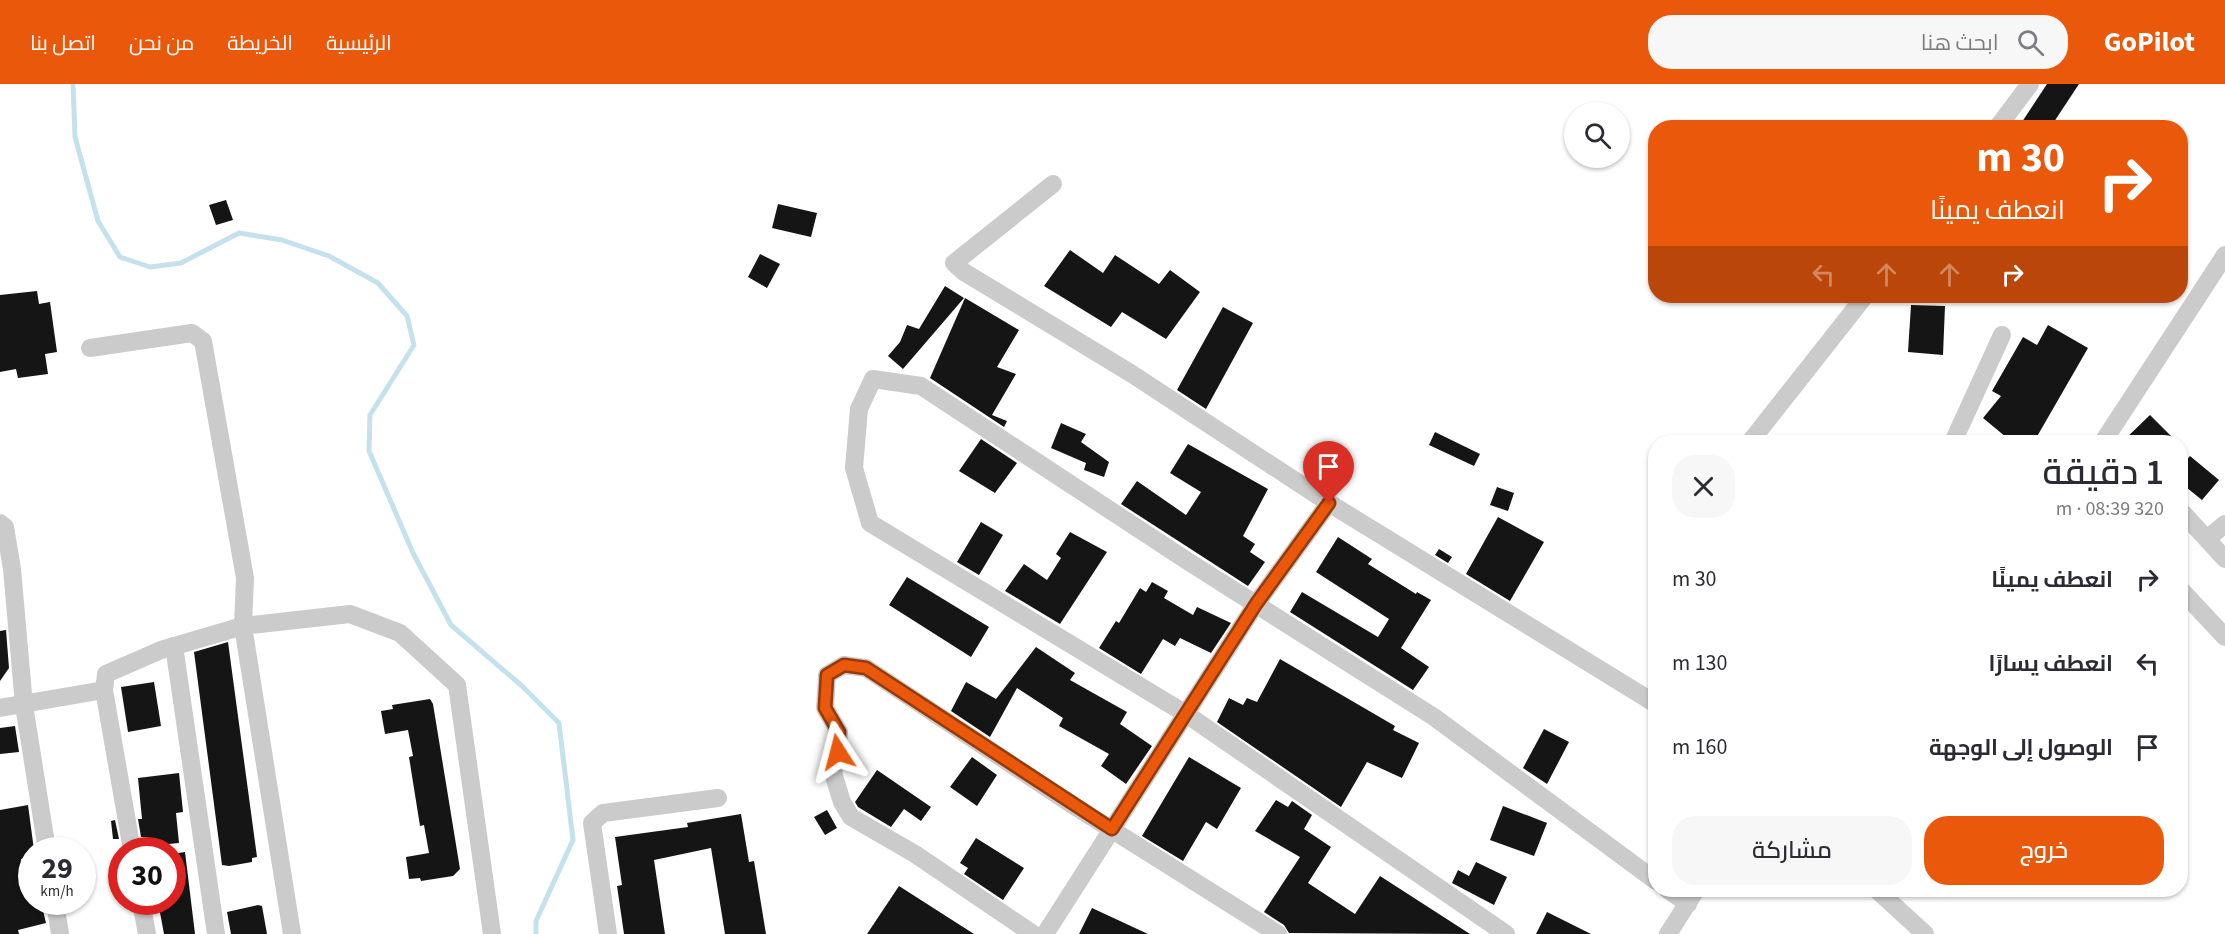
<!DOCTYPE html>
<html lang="ar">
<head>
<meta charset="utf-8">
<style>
  body { margin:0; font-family:"Source Sans 3",Cairo,sans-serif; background:#f7f7f7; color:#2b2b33; direction:rtl; height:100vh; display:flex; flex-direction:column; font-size:22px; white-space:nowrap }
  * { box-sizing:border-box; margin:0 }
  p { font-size:20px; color:#7c7c81 }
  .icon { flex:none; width:33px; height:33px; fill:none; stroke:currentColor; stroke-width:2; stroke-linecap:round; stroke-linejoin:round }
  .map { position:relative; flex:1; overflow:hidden; direction:ltr }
  .panel { position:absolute; left:1648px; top:351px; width:540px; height:462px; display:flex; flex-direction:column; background:#fff; border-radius:24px; box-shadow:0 2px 4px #0004; direction:rtl }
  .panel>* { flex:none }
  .guide { position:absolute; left:1648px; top:36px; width:540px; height:183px; border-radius:24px; box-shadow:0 2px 4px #0004; direction:rtl; background:#ea580c; color:#fff; overflow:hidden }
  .controls { position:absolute; left:1564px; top:18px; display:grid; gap:12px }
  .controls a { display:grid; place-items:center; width:66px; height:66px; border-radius:50%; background:#fff; box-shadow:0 2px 4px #0004; font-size:30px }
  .speed { position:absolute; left:18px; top:753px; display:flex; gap:12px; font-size:30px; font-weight:700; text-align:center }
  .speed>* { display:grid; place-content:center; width:78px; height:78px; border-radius:50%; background:#fff; box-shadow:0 2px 4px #0004; line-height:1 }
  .speed small { font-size:15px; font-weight:400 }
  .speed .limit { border:9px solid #d22; background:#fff; color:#111 }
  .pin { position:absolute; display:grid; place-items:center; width:51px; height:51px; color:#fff; margin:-62px -26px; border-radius:50% 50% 50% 0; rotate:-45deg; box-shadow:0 0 6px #0007 }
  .pin .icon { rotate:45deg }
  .me { position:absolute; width:66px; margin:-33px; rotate:351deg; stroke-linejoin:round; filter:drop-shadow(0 0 4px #0008) }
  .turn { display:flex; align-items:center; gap:21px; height:126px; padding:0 24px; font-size:27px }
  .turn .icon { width:78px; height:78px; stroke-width:2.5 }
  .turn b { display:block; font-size:42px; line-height:51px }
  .lanes { display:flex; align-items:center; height:57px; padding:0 24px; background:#0003; justify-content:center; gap:30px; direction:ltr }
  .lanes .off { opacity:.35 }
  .round { display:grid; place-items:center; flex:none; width:63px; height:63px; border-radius:24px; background:#f7f7f7 }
  .overview { display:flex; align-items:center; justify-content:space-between; height:102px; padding:0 24px }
  h1 { font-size:36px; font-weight:600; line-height:45px }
  .primary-button { display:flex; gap:12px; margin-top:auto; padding:12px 24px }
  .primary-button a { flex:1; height:69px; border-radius:24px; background:#ea580c; color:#fff; font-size:24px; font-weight:600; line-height:69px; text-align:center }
  .primary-button a+a { background:#f7f7f7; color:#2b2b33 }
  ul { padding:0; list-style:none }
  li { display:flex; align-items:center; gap:18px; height:84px; padding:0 24px }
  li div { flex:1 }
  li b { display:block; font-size:22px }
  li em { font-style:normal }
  header { display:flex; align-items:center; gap:36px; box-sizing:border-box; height:84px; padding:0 30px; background:#ea580c; color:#fff }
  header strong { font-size:28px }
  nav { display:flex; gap:33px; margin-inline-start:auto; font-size:21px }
  .search { width:420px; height:54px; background:#f7f7f7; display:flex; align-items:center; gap:15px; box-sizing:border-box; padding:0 21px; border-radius:24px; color:#7c7c81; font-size:22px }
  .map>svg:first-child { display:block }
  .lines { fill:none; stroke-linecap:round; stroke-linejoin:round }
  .stream { stroke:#c5e1ed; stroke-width:5 }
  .building { fill:#151515 }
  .minor { stroke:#cbcbcb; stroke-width:18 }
  .route-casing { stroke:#983908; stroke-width:15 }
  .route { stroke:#ea580c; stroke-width:10 }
</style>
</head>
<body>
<header>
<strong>GoPilot</strong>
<div class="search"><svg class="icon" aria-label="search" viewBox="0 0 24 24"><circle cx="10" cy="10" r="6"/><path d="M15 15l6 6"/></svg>ابحث هنا</div>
<nav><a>الرئيسية</a><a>الخريطة</a><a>من نحن</a><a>اتصل بنا</a></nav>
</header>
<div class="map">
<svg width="2225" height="850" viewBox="0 0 2225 850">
  <rect width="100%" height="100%" fill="#fff"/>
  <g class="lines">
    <!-- stream -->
    <polyline class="stream" points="73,0 75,53 98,137 120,173 150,183 181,179 239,149 282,156 329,172 378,199 407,232 414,261 370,331 369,367 413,469 451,541 522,602 559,639 573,756 536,837 536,850"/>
  </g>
  <!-- building -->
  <g class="building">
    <polygon points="2047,0 2079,0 2050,44 2018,44"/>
    <polygon points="226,116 233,136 216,141 209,121"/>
    <polygon points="778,120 817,129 811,153 772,144"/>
    <polygon points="1070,166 1103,189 1115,171 1159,200 1170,186 1200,208 1166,255 1122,228 1111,243 1044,202"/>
    <polygon points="760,170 780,180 767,204 748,193"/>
    <polygon points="945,202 964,214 903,285 888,272 900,258 907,241 919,245"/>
    <polygon points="37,207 39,220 50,218 57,268 45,270 48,290 18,294 16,285 0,288 0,211"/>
    <polygon points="965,214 1019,246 997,283 1016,290 992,331 1007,337 1004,343 930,294"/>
    <polygon points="1911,221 1945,222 1943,271 1908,268"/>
    <polygon points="1223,223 1253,239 1206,325 1177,306"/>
    <polygon points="2048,241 2088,264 2035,356 2033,358 2012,358 1983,334 2001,312 1992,307 2023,253 2037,261"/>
    <polygon points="2150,331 2177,358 2122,358"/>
    <polygon points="1061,339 1086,350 1081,358 1109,378 1104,393 1084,386 1086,379 1051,364"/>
    <polygon points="1435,348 1480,370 1474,382 1429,361"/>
    <polygon points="981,355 1017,379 995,409 959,387"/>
    <polygon points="1188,360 1268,405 1243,452 1255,460 1250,468 1265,478 1248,502 1121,420 1137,397 1186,431 1201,408 1170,389"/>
    <polygon points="2190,372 2219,396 2202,416 2181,399 2181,382"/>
    <polygon points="1497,403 1514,409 1508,427 1490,421"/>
    <polygon points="1498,433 1544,458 1510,517 1466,490"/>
    <polygon points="981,438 1003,451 979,491 957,478"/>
    <polygon points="1070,448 1107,468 1060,540 1005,507 1024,480 1047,496 1061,474 1056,470"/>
    <polygon points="1338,453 1372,475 1368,480 1416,510 1417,508 1431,516 1401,564 1429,583 1413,606 1290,528 1302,508 1378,553 1389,535 1316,488"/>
    <polygon points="1439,465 1452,473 1448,479 1435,471"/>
    <polygon points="907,493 989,543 971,573 889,521"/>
    <polygon points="1152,498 1168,507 1164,514 1193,531 1197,523 1231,539 1211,569 1180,554 1175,562 1163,555 1141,590 1099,564 1116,537 1119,539 1140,504 1146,508"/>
    <polygon points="6,546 9,584 0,597 0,547"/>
    <polygon points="228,558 257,773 252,774 252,778 229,782 222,781 194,568"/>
    <polygon points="1036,563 1075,589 1070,596 1127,628 1120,640 1152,662 1126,700 1101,682 1109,670 1059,642 1063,634 1017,604 990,653 951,627 966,598 996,615"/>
    <polygon points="1280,575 1395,642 1393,646 1419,659 1402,694 1367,678 1341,723 1217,638 1229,614 1243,621 1247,614 1257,618"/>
    <polygon points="154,598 161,642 128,648 121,603"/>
    <polygon points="430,615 433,620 460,785 453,792 421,797 420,794 409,795 406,773 429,769 424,741 420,742 409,673 413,672 408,646 385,650 381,627 393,625 392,621"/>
    <polygon points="15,642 19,668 0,670 0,644"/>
    <polygon points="1544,645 1569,658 1547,700 1523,684"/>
    <polygon points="972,673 997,691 977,722 950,703"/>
    <polygon points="1189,673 1241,704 1217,745 1206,738 1183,777 1142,752"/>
    <polygon points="877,686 931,723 921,737 904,725 891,743 858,723 855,718"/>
    <polygon points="179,689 183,728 176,729 179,759 149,762 148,753 141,753 138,735 142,735 138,694"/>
    <polygon points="1276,716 1288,723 1292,717 1312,731 1304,745 1331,763 1308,799 1355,830 1380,792 1470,850 1289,849 1284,841 1264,828 1300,773 1255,747"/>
    <polygon points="28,721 34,766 32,766 32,773 21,775 26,807 32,805 32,818 41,818 46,839 18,846 19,850 0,850 0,726"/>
    <polygon points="1503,722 1547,739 1534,772 1490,756"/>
    <polygon points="827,726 837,744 825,751 814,733"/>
    <polygon points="741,730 749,778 754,777 766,850 725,850 711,764 654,776 665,850 624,850 617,802 622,801 615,753 688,743 687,739"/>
    <polygon points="115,736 119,755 113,755 111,737"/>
    <polygon points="976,754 1024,784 1003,816 964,790 968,784 960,779"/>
    <polygon points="185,768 195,850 164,850 158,818 172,818 172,770"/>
    <polygon points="1476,778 1507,793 1494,821 1452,799 1458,786 1469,792"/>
    <polygon points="899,802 974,850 867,850"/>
    <polygon points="258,821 262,822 267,850 231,850 227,828"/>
    <polygon points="1092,824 1148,850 1079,850"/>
    <polygon points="1547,828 1591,850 1536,850"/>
  </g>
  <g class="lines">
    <!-- minor -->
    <g class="minor">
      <polyline points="1997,44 2030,0"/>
      <polyline points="1053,100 954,179 964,188 1132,290 1329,419 1656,620"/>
      <polyline points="90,264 192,249 203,257 245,494 243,542 292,850"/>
      <polyline points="1750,358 1865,212"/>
      <polyline points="1953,358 2002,251"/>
      <polyline points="2103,358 2225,171"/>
      <polyline points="2181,427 2225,475"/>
      <polyline points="0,439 5,443 12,485 24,621 47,766"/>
      <polyline points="2207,455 2225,440"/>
      <polyline points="2181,506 2225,553"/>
      <polyline points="174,562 216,850"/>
      <polyline points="0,624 104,606"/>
      <polyline points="132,766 104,606 106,590 161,566 243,542 350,530 400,549 457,601 492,850"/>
      <polyline points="1668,806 1688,820"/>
      <polyline points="1877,806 1925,850"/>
      <polyline points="55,818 60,850"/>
      <polyline points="141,818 147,850"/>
      <polyline points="608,850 592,739 603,729 718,714"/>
      <polyline points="1033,850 915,770 851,733 842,718 833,689 838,668 839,648 825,624 827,591 844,581 866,584 1074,722 1278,850"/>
      <polyline points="1045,850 1256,520 1329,419"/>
      <polyline points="1506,850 1186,630 870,439 854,384 859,325 873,295 921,302 1189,478 1434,633 1656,797"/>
      <polyline points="1668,850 1696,806"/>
    </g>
  </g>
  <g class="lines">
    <!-- route casing -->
    <g class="route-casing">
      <polyline id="route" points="838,668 839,648 825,624 827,591 844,581 866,584 1112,745 1256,520 1329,419"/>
    </g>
    <!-- route -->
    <use href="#route" class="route"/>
  </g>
</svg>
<div class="controls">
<a><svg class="icon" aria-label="search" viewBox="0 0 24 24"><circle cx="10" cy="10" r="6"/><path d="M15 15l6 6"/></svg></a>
</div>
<div class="speed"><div>29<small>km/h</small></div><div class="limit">30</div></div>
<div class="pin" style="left:1329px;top:419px;background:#d93025"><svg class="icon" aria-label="arrive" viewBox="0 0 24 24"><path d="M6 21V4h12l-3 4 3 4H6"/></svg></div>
<svg class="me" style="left:838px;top:668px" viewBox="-20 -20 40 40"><path d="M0-17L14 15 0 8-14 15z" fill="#ea580c" stroke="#fff" stroke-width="4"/></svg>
<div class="guide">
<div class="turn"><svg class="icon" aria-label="right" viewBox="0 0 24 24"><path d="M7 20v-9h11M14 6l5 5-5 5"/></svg><div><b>30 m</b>انعطف يمينًا</div></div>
<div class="lanes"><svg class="icon off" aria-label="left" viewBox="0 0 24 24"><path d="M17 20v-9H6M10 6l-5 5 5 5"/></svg><svg class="icon off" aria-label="ahead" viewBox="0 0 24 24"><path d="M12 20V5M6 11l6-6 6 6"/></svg><svg class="icon off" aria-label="ahead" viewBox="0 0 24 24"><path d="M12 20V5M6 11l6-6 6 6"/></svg><svg class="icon" aria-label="right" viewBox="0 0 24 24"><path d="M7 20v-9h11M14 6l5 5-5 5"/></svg></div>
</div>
<section class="panel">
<div class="overview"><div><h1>1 دقيقة</h1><p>320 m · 08:39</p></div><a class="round"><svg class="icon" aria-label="close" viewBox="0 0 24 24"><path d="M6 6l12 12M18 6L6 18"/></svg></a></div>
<ul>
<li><svg class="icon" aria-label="right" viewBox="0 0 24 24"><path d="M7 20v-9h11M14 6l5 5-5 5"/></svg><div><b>انعطف يمينًا</b></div><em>30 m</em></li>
<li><svg class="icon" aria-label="left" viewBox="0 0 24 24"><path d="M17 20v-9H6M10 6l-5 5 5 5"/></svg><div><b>انعطف يسارًا</b></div><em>130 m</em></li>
<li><svg class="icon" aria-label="arrive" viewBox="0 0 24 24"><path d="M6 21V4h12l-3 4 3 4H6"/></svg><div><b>الوصول إلى الوجهة</b></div><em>160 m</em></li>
</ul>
<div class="primary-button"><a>خروج</a><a>مشاركة</a></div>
</section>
</div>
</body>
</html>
